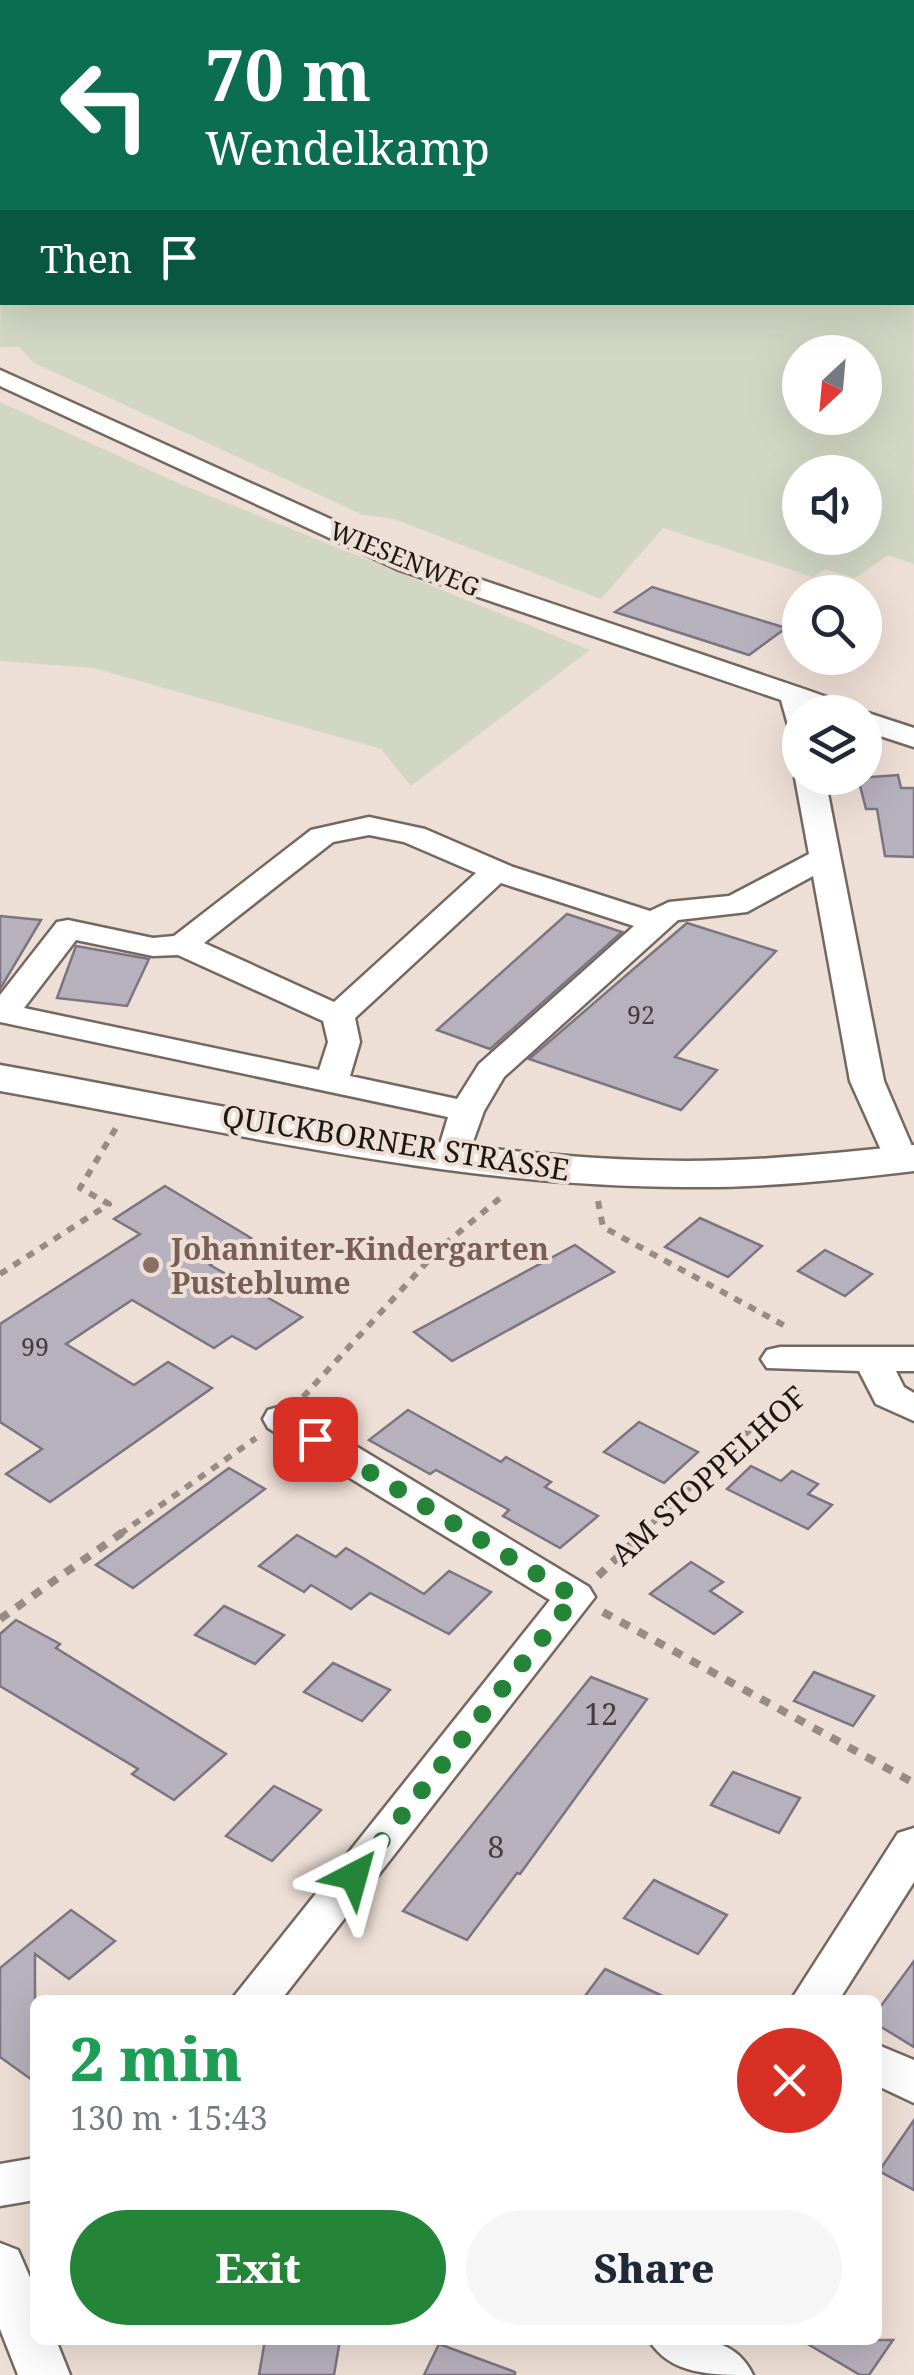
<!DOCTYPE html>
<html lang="en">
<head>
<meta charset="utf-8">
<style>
  body { margin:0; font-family:"Noto Serif",serif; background:#f6f6f7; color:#1f2937; height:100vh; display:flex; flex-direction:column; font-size:38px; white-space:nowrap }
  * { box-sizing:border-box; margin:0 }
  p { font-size:32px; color:#747a83 }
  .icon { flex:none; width:55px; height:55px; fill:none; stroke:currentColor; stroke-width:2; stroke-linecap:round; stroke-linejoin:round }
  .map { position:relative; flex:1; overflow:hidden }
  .details { position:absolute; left:30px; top:1995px; width:852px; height:350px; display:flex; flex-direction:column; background:#fff; border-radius:15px; box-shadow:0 10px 40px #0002 }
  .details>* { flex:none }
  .guide { position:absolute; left:0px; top:0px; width:915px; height:305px; box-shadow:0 10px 40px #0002; background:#0b6e4f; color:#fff; overflow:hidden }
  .needle { width:65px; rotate:206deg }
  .fabs { position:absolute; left:782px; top:335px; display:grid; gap:20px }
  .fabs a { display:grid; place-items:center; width:100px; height:100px; border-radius:50%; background:#fff; box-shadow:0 10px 40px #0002; font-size:50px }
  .pin { position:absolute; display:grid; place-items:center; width:85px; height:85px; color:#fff; margin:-42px; border-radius:20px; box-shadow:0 5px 15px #0006 }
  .me { position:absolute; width:110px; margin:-55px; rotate:39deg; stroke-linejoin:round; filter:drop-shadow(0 0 8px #0008) }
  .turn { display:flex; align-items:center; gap:35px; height:210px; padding:0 40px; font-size:45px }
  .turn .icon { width:130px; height:130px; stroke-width:2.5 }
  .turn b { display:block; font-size:70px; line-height:85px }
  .then { display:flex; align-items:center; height:95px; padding:0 40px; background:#0003; gap:20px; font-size:38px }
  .round { display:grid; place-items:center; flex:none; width:105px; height:105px; border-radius:52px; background:#f6f6f7 }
  .head { display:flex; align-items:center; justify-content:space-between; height:170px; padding:0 40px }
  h1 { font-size:60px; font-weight:800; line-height:75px; color:#1e9e55 }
  .action { display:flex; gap:20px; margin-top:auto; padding:20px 40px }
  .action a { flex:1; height:115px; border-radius:60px; background:#248437; color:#fff; font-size:40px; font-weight:800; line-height:115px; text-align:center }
  .action a+a { background:#f6f6f7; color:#1f2937 }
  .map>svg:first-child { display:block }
  .green { fill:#d2d7c4; fill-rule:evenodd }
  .building { fill:#b7b0bd; stroke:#7c7581; stroke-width:2.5 }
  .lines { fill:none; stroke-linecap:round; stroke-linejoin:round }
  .minor-casing { stroke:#756861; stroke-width:5 }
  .major-casing { stroke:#756861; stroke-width:5 }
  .path-far1 { stroke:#968c85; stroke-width:6; stroke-dasharray:8 8; stroke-linecap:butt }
  .path { stroke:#968c85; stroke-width:8; stroke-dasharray:10 10; stroke-linecap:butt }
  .minor { fill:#fff; fill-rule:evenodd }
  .major { fill:#fff; fill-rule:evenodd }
  .route { stroke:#248437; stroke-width:18; stroke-dasharray:0 32.4 }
  .education-dot { fill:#8d6e63; stroke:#eedfd6; stroke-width:4 }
  .labels { text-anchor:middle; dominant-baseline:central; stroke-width:8; stroke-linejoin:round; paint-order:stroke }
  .far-street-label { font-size:25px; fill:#1c1714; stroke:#eedfd6 }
  .number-label { font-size:25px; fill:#433d3e }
  .street-label { font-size:30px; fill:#1c1714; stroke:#eedfd6 }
  .education-label { font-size:30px; font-weight:bold; fill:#785e54; stroke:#eedfd6; text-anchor:start }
  .near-number-label { font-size:30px; fill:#433d3e }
</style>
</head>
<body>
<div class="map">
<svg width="914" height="2375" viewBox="0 0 914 2375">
  <rect width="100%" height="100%" fill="#eedfd6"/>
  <!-- green -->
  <g class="green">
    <polygon points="0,0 334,0 341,2 2,2 2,82"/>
    <path d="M 913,197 L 914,564 L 888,555 L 855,578 L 825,569 L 813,577 L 663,528 L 601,599 L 394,519 L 363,515 L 34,363 L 19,347 L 0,347 L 2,207 L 2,302 L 912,302 ZM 800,352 L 865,352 L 865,418 L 800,418 ZM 800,472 L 865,472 L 865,538 L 800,538 Z"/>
    <polygon points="0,402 178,483 590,650 411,786 381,749 93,668 0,661"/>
  </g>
  <!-- building -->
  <g class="building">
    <polygon points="652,587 786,628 749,655 615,612"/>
    <polygon points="898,775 901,788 914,788 914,857 885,856 877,809 866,809 858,778"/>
    <polygon points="567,914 622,932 490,1049 437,1030"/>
    <polygon points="0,916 41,920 0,989"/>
    <polygon points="687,923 776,951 675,1057 717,1070 681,1110 529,1059"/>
    <polygon points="76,946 149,959 127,1006 57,998"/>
    <polygon points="165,1186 251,1238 210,1265 302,1317 256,1349 232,1336 214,1348 132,1300 66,1344 134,1385 168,1362 212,1388 50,1502 6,1474 42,1449 0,1422 0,1324 140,1234 114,1219"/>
    <polygon points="700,1218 762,1246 728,1277 665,1247"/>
    <polygon points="575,1245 614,1272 452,1361 414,1332"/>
    <polygon points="825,1250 872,1274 845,1296 798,1271"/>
    <polygon points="408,1410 501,1462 506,1457 551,1482 545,1487 598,1516 560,1548 503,1516 509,1510 436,1470 430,1474 369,1440"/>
    <polygon points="639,1422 698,1452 664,1483 604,1452"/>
    <polygon points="751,1466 781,1481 792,1471 818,1484 808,1494 832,1505 808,1529 727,1489"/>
    <polygon points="229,1468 265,1489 133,1588 96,1565"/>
    <polygon points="297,1535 336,1557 346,1548 424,1594 449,1571 491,1592 449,1634 370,1593 351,1609 311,1585 304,1592 259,1566"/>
    <polygon points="691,1562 723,1582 710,1591 742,1612 714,1634 650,1594"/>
    <polygon points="224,1606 284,1635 255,1664 195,1635"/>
    <polygon points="16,1620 60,1644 56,1648 226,1754 174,1800 132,1774 138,1769 0,1686 0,1634"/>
    <polygon points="333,1663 390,1690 362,1721 304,1692"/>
    <polygon points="814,1672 874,1696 853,1726 794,1701"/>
    <polygon points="591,1677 647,1699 520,1874 517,1873 467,1940 403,1911"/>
    <polygon points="733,1772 800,1798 779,1833 711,1805"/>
    <polygon points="274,1786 321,1810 272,1861 226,1836"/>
    <polygon points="654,1880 727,1915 698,1954 624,1918"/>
    <polygon points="71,1910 115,1941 69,1979 35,1954 35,2082 0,2057 0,1968"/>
    <polygon points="914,1961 914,2047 878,2025 878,2010"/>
    <polygon points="605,1969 671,2000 582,2000"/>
    <polygon points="914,2120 914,2190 879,2171"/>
    <polygon points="265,2340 340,2340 334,2375 259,2375"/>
    <polygon points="801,2340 893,2340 869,2375 860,2375"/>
    <polygon points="439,2344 515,2372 515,2375 424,2375"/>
  </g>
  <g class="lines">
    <!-- minor casing -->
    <g class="minor-casing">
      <g id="minor">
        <polygon points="608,0 627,0 628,2 610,2"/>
        <rect x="912" y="127" width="2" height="12"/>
        <polygon points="0,370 417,558 804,689 852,706 856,712 800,712 800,735 790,732 781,700 399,570 0,386"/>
        <polygon points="865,712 914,728 914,747 865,731"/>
        <path d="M 800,772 L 800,778 L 825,778 L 884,1081 L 914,1151 L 913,1168 L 889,1168 L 850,1081 L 813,876 L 747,912 L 678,920 L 504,1077 L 484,1111 L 465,1164 L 441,1164 L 436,1157 L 448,1117 L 0,1022 L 0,995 L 57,922 L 68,920 L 153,938 L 174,936 L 311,830 L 369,817 L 425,829 L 513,867 L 650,911 L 669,902 L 729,896 L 809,854 L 795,778 ZM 369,835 L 404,842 L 476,873 L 334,1002 L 204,943 L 333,842 ZM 501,883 L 634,926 L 479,1064 L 457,1099 L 350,1076 L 360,1042 L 355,1018 ZM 76,940 L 153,956 L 178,955 L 323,1021 L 328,1042 L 319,1070 L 24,1008 Z"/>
        <polygon points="780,1347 914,1347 914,1371 896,1371 904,1387 914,1393 914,1421 876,1404 859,1371 767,1368 761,1359 767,1350"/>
        <polygon points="282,1406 296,1410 589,1587 595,1597 281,2000 231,2000 550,1600 268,1428 263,1419 268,1410"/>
        <polygon points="914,1828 914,1882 839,2000 791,2000 898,1833"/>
        <polygon points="878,2045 914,2060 914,2103 878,2086"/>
        <polygon points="35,2158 35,2200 0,2206 0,2164"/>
        <polygon points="0,2243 18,2250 35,2289 35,2340 56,2340 70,2375 18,2375 0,2329"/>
        <path d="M 649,2340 C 690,2340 733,2332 753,2375 C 712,2375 670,2375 649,2340 Z"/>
      </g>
    </g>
    <!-- major casing -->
    <g class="major-casing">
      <path id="major" d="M 0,1065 C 226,1105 456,1160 686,1161 C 763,1161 838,1153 914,1145 L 914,1171 C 838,1180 763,1188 686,1187 C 456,1187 226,1131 0,1091 Z"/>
    </g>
    <!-- path-far1 -->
    <g class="path-far1">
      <polyline points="598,1201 603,1227 789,1328"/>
      <polyline points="0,1274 109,1204 80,1188 116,1128"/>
      <polyline points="303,1397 439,1249 505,1194"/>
      <polyline points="120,1534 256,1438"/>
      <polyline points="641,1534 779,1402 801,1388"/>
    </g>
    <!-- path -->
    <g class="path">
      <polyline points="598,1576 644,1532"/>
      <polyline points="603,1612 914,1783"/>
      <polyline points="0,1619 123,1532"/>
    </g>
    <!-- minor -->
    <use href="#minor" class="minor"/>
    <!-- major -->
    <use href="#major" class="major"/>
  </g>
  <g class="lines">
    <!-- route -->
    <polyline class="route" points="315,1439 575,1597 354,1876"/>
  </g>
  <!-- markers -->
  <circle class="education-dot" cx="151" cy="1265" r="10"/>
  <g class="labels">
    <!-- far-street labels -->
    <g class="far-street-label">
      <text transform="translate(405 558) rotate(22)">WIESENWEG</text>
    </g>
    <!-- number labels -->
    <g class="number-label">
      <text x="641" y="1014">92</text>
      <text x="35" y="1346">99</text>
    </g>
    <!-- street labels -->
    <g class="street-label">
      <text transform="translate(396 1142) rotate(9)">QUICKBORNER STRASSE</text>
      <text transform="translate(708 1475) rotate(-42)">AM STOPPELHOF</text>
    </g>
    <!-- education labels -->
    <g class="education-label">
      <text x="171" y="1248">Johanniter-Kindergarten<tspan x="171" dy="34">Pusteblume</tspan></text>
    </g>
    <!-- near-number labels -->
    <g class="near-number-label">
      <text x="601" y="1713">12</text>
      <text x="496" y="1846">8</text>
    </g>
  </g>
</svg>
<div class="fabs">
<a><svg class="needle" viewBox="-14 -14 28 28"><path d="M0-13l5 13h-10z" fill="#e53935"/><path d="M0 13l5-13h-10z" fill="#747a83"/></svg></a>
<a><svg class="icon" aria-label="sound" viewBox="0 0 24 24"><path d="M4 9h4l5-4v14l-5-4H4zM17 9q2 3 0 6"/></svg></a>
<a><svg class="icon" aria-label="search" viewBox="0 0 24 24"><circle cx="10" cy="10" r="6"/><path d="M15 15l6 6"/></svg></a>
<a><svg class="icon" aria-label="layers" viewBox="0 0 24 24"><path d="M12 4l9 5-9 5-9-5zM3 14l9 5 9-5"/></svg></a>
</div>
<div class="pin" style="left:315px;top:1439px;background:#d93025"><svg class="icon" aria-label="arrive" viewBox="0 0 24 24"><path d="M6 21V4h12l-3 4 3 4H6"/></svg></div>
<svg class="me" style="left:354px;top:1876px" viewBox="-20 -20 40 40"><path d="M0-17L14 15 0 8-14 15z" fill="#248437" stroke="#fff" stroke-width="4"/></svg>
<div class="guide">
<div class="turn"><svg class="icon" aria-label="left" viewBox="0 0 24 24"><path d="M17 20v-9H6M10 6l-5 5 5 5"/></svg><div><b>70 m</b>Wendelkamp</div></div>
<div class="then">Then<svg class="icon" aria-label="arrive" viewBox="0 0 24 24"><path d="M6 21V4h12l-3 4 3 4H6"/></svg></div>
</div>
<section class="details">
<div class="head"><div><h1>2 min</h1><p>130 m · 15:43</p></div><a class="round" style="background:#d93025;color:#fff"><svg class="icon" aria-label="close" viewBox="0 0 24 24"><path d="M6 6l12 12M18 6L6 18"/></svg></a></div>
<div class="action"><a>Exit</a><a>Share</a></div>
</section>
</div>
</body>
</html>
